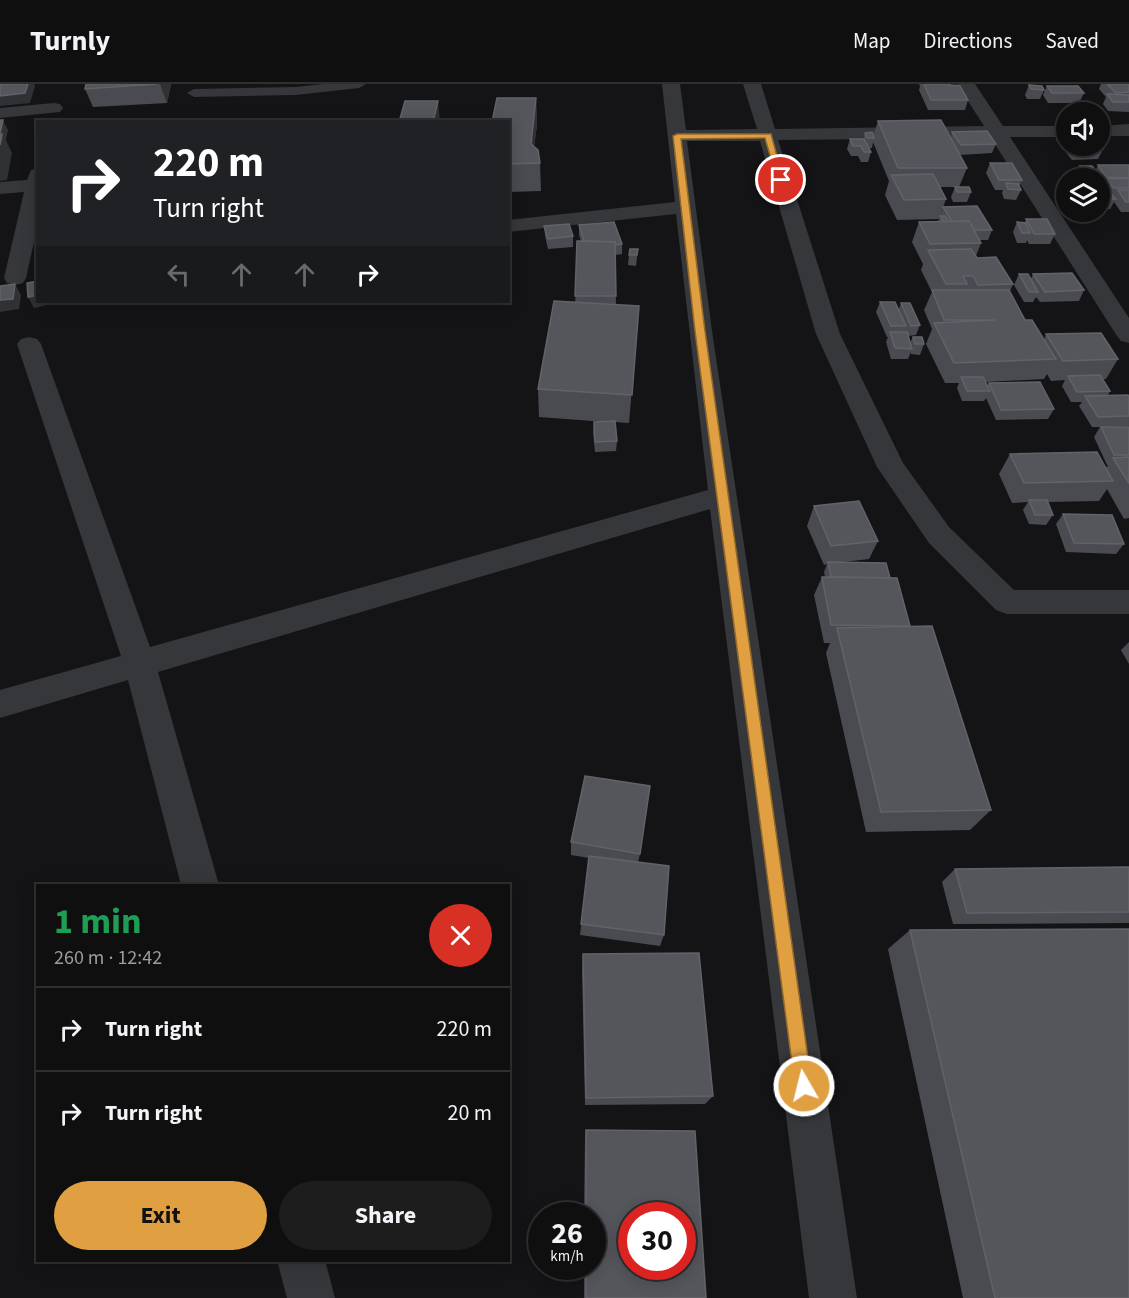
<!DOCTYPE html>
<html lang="en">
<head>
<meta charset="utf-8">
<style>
  body { margin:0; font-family:"Source Sans 3",sans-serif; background:#1d1d1e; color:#f1f3f6; height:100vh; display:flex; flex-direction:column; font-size:22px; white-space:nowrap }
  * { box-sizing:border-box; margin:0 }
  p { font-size:20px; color:#9b9c9f }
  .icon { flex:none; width:33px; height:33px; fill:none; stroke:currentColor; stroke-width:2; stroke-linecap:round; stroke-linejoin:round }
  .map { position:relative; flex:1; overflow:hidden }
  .details { position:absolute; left:36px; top:800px; width:474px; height:378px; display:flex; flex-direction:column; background:#0f0f10; border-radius:0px; box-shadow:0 3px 15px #0003,0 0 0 2px #2f2f30 }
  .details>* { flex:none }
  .top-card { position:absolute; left:36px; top:36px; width:474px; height:183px; border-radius:0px; box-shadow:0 3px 15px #0003,0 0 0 2px #2f2f30; background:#202124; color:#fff; overflow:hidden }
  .buttons { position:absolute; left:1056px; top:18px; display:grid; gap:12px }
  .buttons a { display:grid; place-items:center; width:54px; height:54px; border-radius:50%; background:#0f0f10; box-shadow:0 3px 15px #0003,0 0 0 2px #2f2f30; font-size:30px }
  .speed { position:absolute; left:528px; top:1118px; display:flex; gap:12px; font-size:30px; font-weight:700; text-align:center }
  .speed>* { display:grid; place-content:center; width:78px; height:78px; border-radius:50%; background:#0f0f10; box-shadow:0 3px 15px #0003,0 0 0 2px #2f2f30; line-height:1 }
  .speed small { font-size:15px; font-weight:400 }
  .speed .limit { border:9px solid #d22; background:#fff; color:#111 }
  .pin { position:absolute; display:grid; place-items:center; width:51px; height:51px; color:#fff; margin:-26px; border:3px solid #fff; border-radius:50%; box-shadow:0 2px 6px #0007 }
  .me { position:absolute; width:66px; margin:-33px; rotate:352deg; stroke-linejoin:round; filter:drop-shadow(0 0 4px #0008) }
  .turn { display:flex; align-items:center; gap:21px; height:126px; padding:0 18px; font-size:27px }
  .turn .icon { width:78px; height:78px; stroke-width:2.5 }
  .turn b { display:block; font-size:42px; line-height:51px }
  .lanes { display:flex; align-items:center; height:57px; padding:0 18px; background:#0003; justify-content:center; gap:30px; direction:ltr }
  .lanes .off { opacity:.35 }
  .round { display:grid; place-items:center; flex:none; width:63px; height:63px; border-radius:32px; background:#1d1d1e }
  .summary { display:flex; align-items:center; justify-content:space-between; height:102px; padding:0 18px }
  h1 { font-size:36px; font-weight:700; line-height:45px; color:#1e9e55 }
  .cta { display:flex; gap:12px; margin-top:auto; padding:12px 18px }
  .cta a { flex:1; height:69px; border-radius:36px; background:#e0a042; color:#111; font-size:24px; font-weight:700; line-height:69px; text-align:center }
  .cta a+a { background:#1d1d1e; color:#f1f3f6 }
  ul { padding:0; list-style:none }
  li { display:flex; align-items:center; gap:18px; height:84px; padding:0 18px; border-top:2px solid #2f2f30 }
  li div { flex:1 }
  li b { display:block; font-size:22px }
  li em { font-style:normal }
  header { display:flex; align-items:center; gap:36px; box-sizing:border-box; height:84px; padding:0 30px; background:#0f0f10; border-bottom:2px solid #2f2f30 }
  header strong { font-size:28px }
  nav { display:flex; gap:33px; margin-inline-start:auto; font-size:21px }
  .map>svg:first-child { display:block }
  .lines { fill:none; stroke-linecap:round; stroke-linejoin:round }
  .lane { fill:#36373a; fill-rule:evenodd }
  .street { fill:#36373a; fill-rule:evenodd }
  .wall { fill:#4a4b51 }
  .shaded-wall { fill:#303135 }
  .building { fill:#54565b; stroke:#616369; stroke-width:1.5; fill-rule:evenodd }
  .route { fill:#e0a042; stroke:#92682b; stroke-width:1.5 }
</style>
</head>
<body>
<header>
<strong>Turnly</strong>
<nav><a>Map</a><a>Directions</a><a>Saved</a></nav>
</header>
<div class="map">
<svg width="1129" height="1214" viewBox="0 0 1129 1214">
  <rect width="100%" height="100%" fill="#141416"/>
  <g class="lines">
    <!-- lane -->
    <polygon class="lane" points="323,0 366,0 359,4 296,11 194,13 187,9 194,5 296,3"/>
    <!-- street -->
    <g class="street">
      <polygon points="662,0 680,0 686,46 757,45 743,0 761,0 775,45 984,42 957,0 975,0 1003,42 1066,42 1066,53 1010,53 1129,234 1129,259 1121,257 1117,252 991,54 778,56 840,250 903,379 949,443 1014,506 1129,506 1129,530 1007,530 996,526 929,459 877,383 816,250 760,57 687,57 712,247 857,1214 809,1214 710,425 158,588 219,801 181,801 128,596 0,634 0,606 121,572 17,260 21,255 29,253 37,255 41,260 150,563 708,406 676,130 508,148 508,136 675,118"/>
      <polygon points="54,19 60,20 63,24 60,28 0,34 0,24"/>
      <polygon points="1129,40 1129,52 1100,52 1100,42"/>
      <polygon points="38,84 38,140 26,194 23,199 15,201 7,199 4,194 24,108 0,110 0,98 27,96 31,86"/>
      <polygon points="277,1176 325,1176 335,1214 287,1214"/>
    </g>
  </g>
  <!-- wall -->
  <g class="wall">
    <polygon points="86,0 171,0 167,19 93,23 85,5"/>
    <polygon points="919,0 950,0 968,16 965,26 928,26 919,6 920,2"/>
    <polygon points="1101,0 1129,0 1129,28 1108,27 1103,20 1106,13 1099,5"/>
    <polygon points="1029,1 1044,6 1040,15 1027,15 1025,11"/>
    <polygon points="1047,2 1084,9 1079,19 1048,19 1043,11"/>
    <polygon points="536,14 537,41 534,63 540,79 541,107 508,108 508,38"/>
    <polygon points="878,37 951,54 952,48 996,60 992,69 959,71 967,84 959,103 971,108 967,118 953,118 951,113 955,103 940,103 946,115 939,135 897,136 885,111 889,97 873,58 872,64 869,64 871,68 868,78 861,78 858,72 851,72 847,65 850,55 863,55 865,49 873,52"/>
    <polygon points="1061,46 1066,46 1066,62 1100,62 1103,65 1098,75 1072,76 1056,56"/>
    <polygon points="990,79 1022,96 1019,103 1021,106 1016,116 1004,115 1002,109 1003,106 995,106 986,89"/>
    <polygon points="1098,81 1129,81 1129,128 1121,128 1114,118 1110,125 1101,126 1100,123 1100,94 1077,94 1075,92 1080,82 1096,86"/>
    <polygon points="943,123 992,146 988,156 980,156 981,159 976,172 1013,200 1010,207 1025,236 1044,256 1046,250 1118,275 1106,295 1102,295 1110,307 1108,311 1129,313 1129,342 1104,343 1129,343 1129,434 1124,435 1107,405 1099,417 1047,418 1053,431 1046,441 1029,440 1023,426 1028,418 1012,419 999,390 1010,370 1106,384 1108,381 1107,381 1094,353 1100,343 1092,343 1079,322 1082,318 1071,318 1062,302 1065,296 1051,297 1047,290 1044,295 985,298 987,302 989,299 1054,325 1048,335 996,336 986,314 984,317 962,317 957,304 959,299 945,299 926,260 932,245 924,226 932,208 921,186 923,180 912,158 919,138 938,138"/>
    <polygon points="1026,135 1055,150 1050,160 1029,160 1027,156 1026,159 1017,159 1013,148 1017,138 1025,138"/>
    <polygon points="579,141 622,160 622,170 615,171 616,221 639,222 629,339 615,338 617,357 616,367 595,368 593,348 594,338 606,338 539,333 538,305 575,219 581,157 579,151"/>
    <polygon points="544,142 573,152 573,163 548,165 545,152"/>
    <polygon points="638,165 636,182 628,181 629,171"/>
    <polygon points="1019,190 1031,195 1033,190 1084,206 1079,217 1040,218 1036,213 1033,218 1024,218 1014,201"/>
    <polygon points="880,218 899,225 901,219 920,241 916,251 908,252 910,259 913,253 924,260 920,271 911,270 911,268 908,275 891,275 886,258 888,253 887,253 876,228"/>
    <polygon points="814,422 878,457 869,475 843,478 890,494 910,542 991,726 970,746 866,748 826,569 830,559 824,559 814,511 822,493 825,493 824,488 827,480 824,481 807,442"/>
    <polygon points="1063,430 1124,460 1116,470 1066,468 1056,440"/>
    <polygon points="1129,558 1129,580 1121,566"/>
    <polygon points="571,758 640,770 638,778 664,851 660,862 580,851 589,774 571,771"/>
    <polygon points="1129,783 1129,839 953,840 942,798 955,785"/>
    <polygon points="910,846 1129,1214 963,1214 888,865"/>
    <polygon points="583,870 713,1012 705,1020 585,1021 582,885"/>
    <polygon points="586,1046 706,1214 584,1214 584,1182 592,1182 592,1131 584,1131 585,1052"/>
  </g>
  <!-- shaded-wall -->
  <g class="shaded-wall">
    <polygon points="28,0 34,0 35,2 30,19 0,22 0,12"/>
    <polygon points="160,0 171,0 167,19"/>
    <polygon points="536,14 537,41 532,79 531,60"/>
    <polygon points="438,17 440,38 433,38"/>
    <polygon points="3,36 8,46 6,56 12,69 7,96 0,97 0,49"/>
    <polygon points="15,200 21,211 19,225 0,228 0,216"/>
    <polygon points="38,211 38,218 56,218 56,219 34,224 28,213"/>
  </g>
  <!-- building -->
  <g class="building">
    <polygon points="0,0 28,0 25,9 0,12"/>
    <polygon points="86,0 157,0 85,5"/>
    <polygon points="924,0 950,0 950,1 960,2 968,16 931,16"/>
    <polygon points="1107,0 1129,0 1129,8 1116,9"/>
    <polygon points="1029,1 1042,2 1044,6 1031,5"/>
    <polygon points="1047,2 1078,2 1084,9 1052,9"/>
    <polygon points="1107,10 1129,11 1129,18 1113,18"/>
    <polygon points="497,14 536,14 531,60 538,66 540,79 508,80 508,38 492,38"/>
    <polygon points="405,17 438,17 433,38 399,38"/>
    <polygon points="0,36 3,36 0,49"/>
    <polygon points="941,36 967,84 898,84 878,37"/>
    <polygon points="1061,46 1066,46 1066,53"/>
    <polygon points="987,47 996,60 961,61 952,48"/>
    <polygon points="872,48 874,54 867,54 865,49"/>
    <polygon points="0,50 2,50 0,61"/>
    <polygon points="850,55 864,55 871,68 864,68 861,62 853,62"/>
    <polygon points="1100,61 1103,65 1077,66 1073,62"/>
    <polygon points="990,79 1012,79 1022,96 999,96"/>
    <polygon points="1098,81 1129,81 1129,94 1106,93"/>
    <polygon points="1080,82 1092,82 1102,94 1089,94"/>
    <polygon points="933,90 946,115 904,116 891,91"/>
    <polygon points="1129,94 1129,104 1113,104 1107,95"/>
    <polygon points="1100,96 1101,96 1108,106 1100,106"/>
    <polygon points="1006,99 1018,100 1021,106 1008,105"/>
    <polygon points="955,103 969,103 971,108 957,108"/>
    <polygon points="1118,106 1129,106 1129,118 1126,118"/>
    <polygon points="1109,108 1116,115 1107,116 1101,109"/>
    <polygon points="977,122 992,146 974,146 969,137 952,138 943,123"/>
    <polygon points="940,132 945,132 949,138 944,138"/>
    <polygon points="1026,135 1047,135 1055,150 1034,150"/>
    <polygon points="969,137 981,159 930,160 919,138"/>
    <polygon points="614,138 622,160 615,161 615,158 584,157 579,141"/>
    <polygon points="1017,138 1026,139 1030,149 1022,149"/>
    <polygon points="569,140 573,152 548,155 544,142"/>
    <polygon points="577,157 615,158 616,212 575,212"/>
    <polygon points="630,165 638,165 637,171 629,171"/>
    <polygon points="971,165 977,174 996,173 1013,200 978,201 973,192 963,192 967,200 946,200 928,166"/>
    <polygon points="1072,189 1084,206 1045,208 1033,190"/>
    <polygon points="1019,190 1028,190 1038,208 1029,208"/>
    <polygon points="38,197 38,211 28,213 27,199"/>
    <polygon points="15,200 13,215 0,216 0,202"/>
    <polygon points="932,206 1009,206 1025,236 1032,236 1056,275 954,279 934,239 995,236 944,236"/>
    <polygon points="554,217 639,222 632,311 538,305"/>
    <polygon points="880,218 895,218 906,242 891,242"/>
    <polygon points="901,219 910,219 920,241 911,242"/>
    <polygon points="890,248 907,248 912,265 895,264"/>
    <polygon points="1101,249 1118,275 1063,277 1046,250"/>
    <polygon points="913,253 922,253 924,260 915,260"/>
    <polygon points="1100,291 1110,307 1077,308 1068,292"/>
    <polygon points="961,293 983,293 990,307 967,307"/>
    <polygon points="1040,298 1054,325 1001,326 989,299"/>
    <polygon points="1128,311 1129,313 1129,332 1098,333 1085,312"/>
    <polygon points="615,337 617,357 595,358 594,338"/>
    <polygon points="1101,343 1129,343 1129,371 1114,371"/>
    <polygon points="1097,368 1113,397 1024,399 1010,370"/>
    <polygon points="1129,373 1129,399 1113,374"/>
    <polygon points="1029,416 1047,416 1053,431 1035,431"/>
    <polygon points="859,417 878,457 831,462 814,422"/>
    <polygon points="1063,430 1112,431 1124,460 1074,459"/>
    <polygon points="828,478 886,479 890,494 831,493"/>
    <polygon points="822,493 897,494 910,542 831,541"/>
    <polygon points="932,542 991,726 881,728 837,544"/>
    <polygon points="585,692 650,702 640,770 571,758"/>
    <polygon points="589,772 669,782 664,851 581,840"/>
    <polygon points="1129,783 1129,828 967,829 955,785"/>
    <polygon points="1129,845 1129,1214 995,1214 910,846"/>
    <polygon points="699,869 713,1012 586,1014 583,870"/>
    <path d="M 586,1046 L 695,1047 L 706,1214 L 586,1214 L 586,1182 L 592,1182 L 592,1131 L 586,1131 ZM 632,1131 L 682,1131 L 682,1182 L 632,1182 Z"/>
  </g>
  <!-- route -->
  <polygon class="route" points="771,50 784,98 777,96 765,54 681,55 705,247 812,1002 810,1008 804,1011 797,1008 795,1002 695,247 673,52 677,50"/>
</svg>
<div class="buttons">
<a><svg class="icon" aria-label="sound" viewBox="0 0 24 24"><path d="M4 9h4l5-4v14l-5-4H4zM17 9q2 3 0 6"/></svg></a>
<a><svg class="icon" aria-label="layers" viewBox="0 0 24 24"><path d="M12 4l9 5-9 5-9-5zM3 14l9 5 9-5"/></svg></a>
</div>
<div class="speed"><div>26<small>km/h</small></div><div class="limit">30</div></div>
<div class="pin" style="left:781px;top:96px;background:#d93025"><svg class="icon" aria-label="arrive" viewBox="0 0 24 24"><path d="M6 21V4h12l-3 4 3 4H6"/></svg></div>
<svg class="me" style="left:804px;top:1002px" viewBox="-20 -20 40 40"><circle r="17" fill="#e0a042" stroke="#fff" stroke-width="3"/><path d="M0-11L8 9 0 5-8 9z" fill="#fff"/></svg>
<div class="top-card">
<div class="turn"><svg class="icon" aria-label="right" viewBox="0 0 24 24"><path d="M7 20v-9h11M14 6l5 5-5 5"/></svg><div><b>220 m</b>Turn right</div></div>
<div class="lanes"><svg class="icon off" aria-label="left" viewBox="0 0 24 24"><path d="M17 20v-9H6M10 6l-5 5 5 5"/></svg><svg class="icon off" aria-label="ahead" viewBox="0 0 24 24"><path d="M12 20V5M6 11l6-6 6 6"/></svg><svg class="icon off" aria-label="ahead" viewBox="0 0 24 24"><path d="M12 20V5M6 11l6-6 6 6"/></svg><svg class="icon" aria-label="right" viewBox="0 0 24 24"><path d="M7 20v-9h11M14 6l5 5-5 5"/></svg></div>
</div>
<section class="details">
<div class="summary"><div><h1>1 min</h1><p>260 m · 12:42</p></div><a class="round" style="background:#d93025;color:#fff"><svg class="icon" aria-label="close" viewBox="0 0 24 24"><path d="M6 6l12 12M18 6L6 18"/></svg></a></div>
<ul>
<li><svg class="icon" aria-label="right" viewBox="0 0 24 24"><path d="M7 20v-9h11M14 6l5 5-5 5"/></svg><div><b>Turn right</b></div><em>220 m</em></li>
<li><svg class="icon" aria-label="right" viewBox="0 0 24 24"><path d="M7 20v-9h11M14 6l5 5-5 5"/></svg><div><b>Turn right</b></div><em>20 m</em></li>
</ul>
<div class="cta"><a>Exit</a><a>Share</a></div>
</section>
</div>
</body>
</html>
